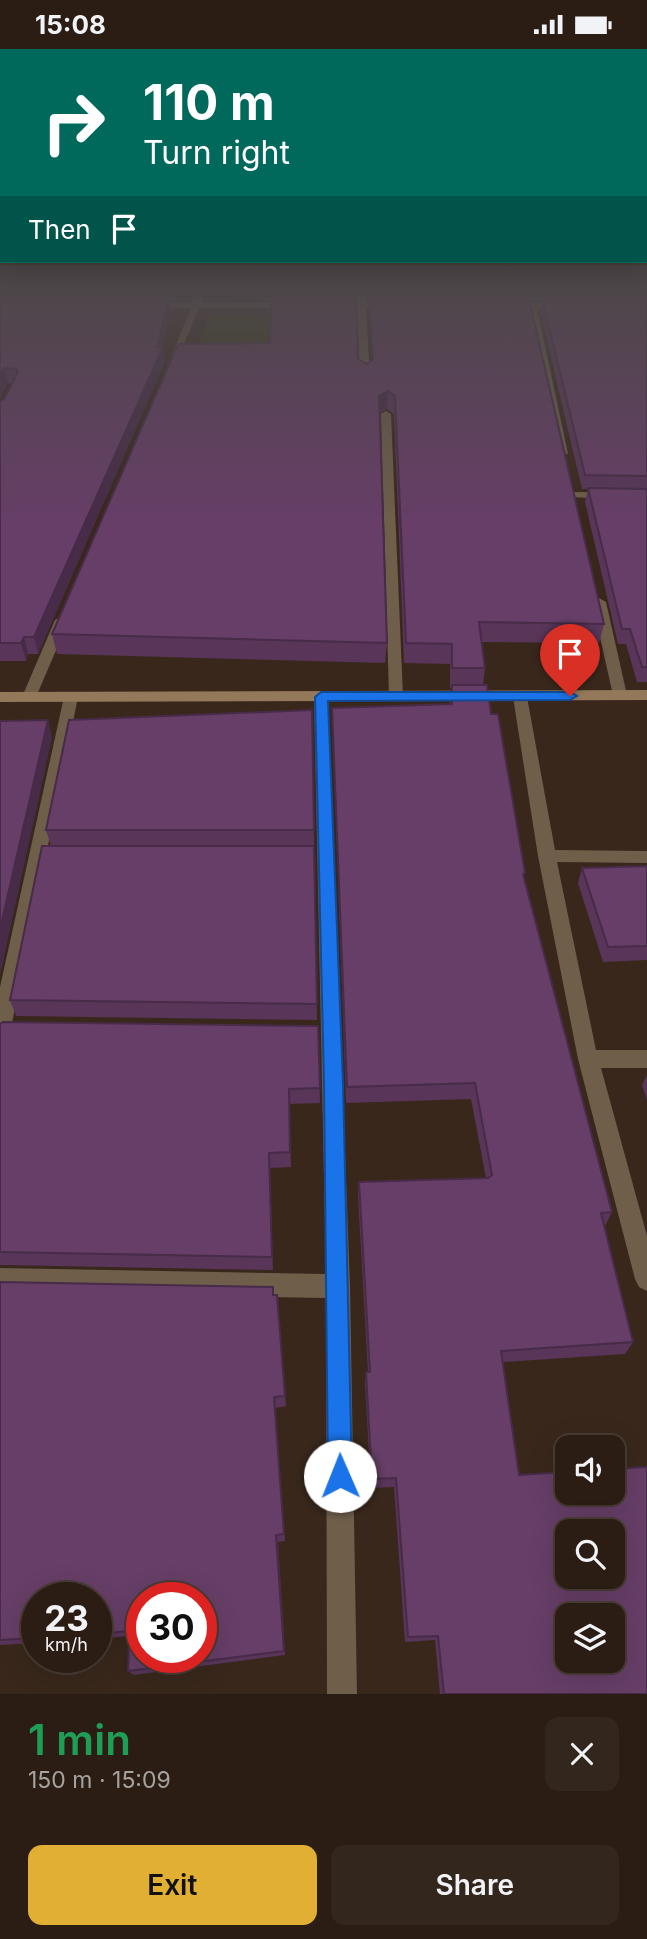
<!DOCTYPE html>
<html lang="en">
<head>
<meta charset="utf-8">
<style>
  body { margin:0; font-family:Inter,sans-serif; background:#33261d; color:#f1f3f6; height:100vh; display:flex; flex-direction:column; font-size:26px; white-space:nowrap }
  * { box-sizing:border-box; margin:0 }
  p { font-size:23px; color:#a6a2a0 }
  .icon { flex:none; width:38px; height:38px; fill:none; stroke:currentColor; stroke-width:2; stroke-linecap:round; stroke-linejoin:round }
  .map { position:relative; height:1645px; overflow:hidden }
  .panel { display:flex; flex-direction:column; background:#2b1d14; flex:1 }
  .panel>* { flex:none }
  .guide { position:absolute; left:0px; top:0px; width:648px; height:214px; box-shadow:0 7px 28px #0002,0 0 0 2px #473b34; background:#00695c; color:#fff; overflow:hidden }
  .tools { position:absolute; left:555px; top:1386px; display:grid; gap:14px }
  .tools a { display:grid; place-items:center; width:70px; height:70px; border-radius:14px; background:#2b1d14; box-shadow:0 7px 28px #0002,0 0 0 2px #473b34; font-size:35px }
  .speed { position:absolute; left:21px; top:1533px; display:flex; gap:14px; font-size:35px; font-weight:700; text-align:center }
  .speed>* { display:grid; place-content:center; width:91px; height:91px; border-radius:50%; background:#2b1d14; box-shadow:0 7px 28px #0002,0 0 0 2px #473b34; line-height:1 }
  .speed small { font-size:18px; font-weight:400 }
  .speed .limit { border:10px solid #d22; background:#fff; color:#111 }
  .pin { position:absolute; display:grid; place-items:center; width:60px; height:60px; color:#fff; margin:-72px -30px; border-radius:50% 50% 50% 0; rotate:-45deg; box-shadow:0 0 7px #0007 }
  .pin .icon { rotate:45deg }
  .me { position:absolute; width:77px; margin:-38px; rotate:359deg; stroke-linejoin:round; filter:drop-shadow(0 0 5px #0008) }
  .turn { display:flex; align-items:center; gap:24px; height:147px; padding:0 28px; font-size:32px }
  .turn .icon { width:91px; height:91px; stroke-width:2.5 }
  .turn b { display:block; font-size:49px; line-height:60px }
  .then { display:flex; align-items:center; height:66px; padding:0 28px; background:#0003; gap:14px; font-size:26px }
  .round { display:grid; place-items:center; flex:none; width:74px; height:74px; border-radius:14px; background:#33261d }
  .headline { display:flex; align-items:center; justify-content:space-between; height:119px; padding:0 28px }
  h1 { font-size:42px; font-weight:600; line-height:52px; color:#1e9e55 }
  .button { display:flex; gap:14px; margin-top:auto; padding:14px 28px }
  .button a { flex:1; height:80px; border-radius:14px; background:#e1af34; color:#111; font-size:28px; font-weight:600; line-height:80px; text-align:center }
  .button a+a { background:#33261d; color:#f1f3f6 }
  .status { display:flex; justify-content:space-between; align-items:center; height:49px; padding:0 35px; background:#2b1d14; direction:ltr }
  .status svg { height:19px; fill:currentColor }
  .map>svg:first-child { display:block }
  .green { fill:#394111 }
  .lines { fill:none; stroke-linecap:round; stroke-linejoin:round }
  .minor { fill:#6e5e4a; fill-rule:evenodd }
  .secondary { fill:#937959; fill-rule:evenodd }
  .wall { fill:#583559 }
  .shaded-wall { fill:#472b48 }
  .building { fill:#663e67; stroke:#472b48; stroke-width:2; fill-rule:evenodd }
  .route { fill:#1a73e8; stroke:#114b97; stroke-width:2 }
</style>
</head>
<body>
<div class="status"><b>15:08</b><svg viewBox="0 0 49 12"><path d="M0 12V9h3v3zM5 12V6h3v6zM10 12V3h3v9zM15 12V0h3v12zM26 1h20v11H26zM47 4h2v5h-2z"/></svg></div>
<div class="map">
<svg width="647" height="1645" viewBox="0 0 647 1645">
  <rect width="100%" height="100%" fill="#39271b"/>
  <!-- green -->
  <polygon class="green" points="209,266 317,267 315,309 194,309"/>
  <g class="lines">
    <!-- minor -->
    <g class="minor">
      <polygon points="196,240 204,240 201,254 294,253 298,256 294,259 199,259 175,316 167,318 191,259 147,260 143,257 147,254 192,254"/>
      <polygon points="357,240 365,240 366,253 392,253 396,256 392,259 366,259 370,327 365,330 360,327 357,259 332,259 328,256 332,253 357,253"/>
      <polygon points="507,253 563,253 567,256 563,259 537,259 568,405 559,403 528,259 504,258"/>
      <polygon points="386,362 391,365 403,647 396,652 389,647 381,365"/>
      <polygon points="574,443 647,444 647,452 570,448 568,446"/>
      <polygon points="599,549 606,553 627,646 620,651 613,646 592,553"/>
      <polygon points="62,567 69,571 36,648 34,651 24,651 22,648 55,571"/>
      <polygon points="71,643 78,648 10,984 7,990 0,993 0,938 64,648"/>
      <polygon points="321,643 328,648 350,1237 357,1645 327,1645 326,1249 0,1243 0,1219 326,1225 314,648"/>
      <polygon points="520,643 527,648 555,801 647,802 647,814 557,813 596,1001 647,1001 647,1019 601,1019 647,1187 647,1242 639,1238 635,1230 578,1010 538,807 513,648"/>
    </g>
    <!-- secondary -->
    <polygon class="secondary" points="647,641 647,651 0,653 0,643"/>
  </g>
  <!-- wall -->
  <g class="wall">
    <polygon points="0,240 176,240 173,251 170,251 171,262 162,298 165,312 38,605 28,605 26,612 0,612 0,352 4,350 12,334 8,334 0,349"/>
    <polygon points="273,240 356,240 355,246 358,310 367,315 372,311 369,251 367,240 647,240 647,633 637,633 626,595 618,595 585,453 588,440 582,440 540,262 542,251 529,251 604,575 599,594 482,593 485,619 483,636 491,665 524,829 612,1163 605,1177 633,1293 625,1305 503,1313 519,1426 647,1645 440,1645 435,1591 405,1593 394,1438 371,1439 365,1335 366,1323 368,1323 358,1148 359,1133 486,1129 471,1050 346,1054 332,659 450,655 452,639 450,639 450,615 404,614 394,365 387,360 380,364 387,594 385,614 57,605 52,585 270,294"/>
    <polygon points="312,661 317,971 16,967 10,951 51,797 46,781"/>
    <polygon points="647,817 647,911 603,913 578,834 582,819"/>
    <polygon points="0,975 318,977 320,1054 289,1055 291,1118 270,1119 273,1221 0,1216"/>
    <polygon points="647,1026 647,1051 642,1036"/>
    <polygon points="0,1233 277,1246 286,1357 275,1359 285,1492 278,1493 285,1606 134,1626 128,1622 129,1587 96,1590 96,1549 37,1549 37,1594 0,1596"/>
  </g>
  <!-- shaded-wall -->
  <g class="shaded-wall">
    <polygon points="172,240 176,240 173,251"/>
    <polygon points="169,248 171,262 160,304 163,298 165,312 38,605 34,588 157,298"/>
    <polygon points="4,319 8,334 0,349 0,327"/>
    <polygon points="388,342 387,360 378,365 379,347"/>
    <polygon points="24,588 28,605 26,612 21,594"/>
    <polygon points="48,671 52,689 0,926 0,880"/>
    <polygon points="269,1104 270,1119 273,1221 272,1208"/>
    <polygon points="276,1486 278,1493 285,1606 284,1602"/>
  </g>
  <!-- building -->
  <g class="building">
    <polygon points="272,246 356,246 358,310 367,315 373,310 369,246 528,246 604,575 479,573 485,619 452,619 452,595 406,594 395,347 388,342 379,347 387,594 52,585 178,295 270,294"/>
    <polygon points="169,248 157,298 163,298 34,588 24,588 21,594 0,594 0,352 4,350 18,323 16,320 4,319 0,327 0,249"/>
    <polygon points="542,249 647,249 647,427 585,426"/>
    <polygon points="588,439 647,440 647,618 642,618 630,580 622,580"/>
    <path d="M 452,636 L 487,636 L 491,665 L 498,665 L 525,824 L 523,825 L 612,1163 L 601,1164 L 633,1293 L 501,1302 L 519,1426 L 567,1423 L 567,1444 L 612,1444 L 612,1420 L 647,1418 L 647,1645 L 444,1645 L 438,1587 L 408,1588 L 396,1429 L 372,1430 L 366,1323 L 370,1323 L 359,1133 L 488,1129 L 492,1126 L 475,1034 L 347,1038 L 332,659 L 452,655 ZM 567,1482 L 612,1482 L 612,1528 L 567,1528 ZM 567,1566 L 612,1566 L 612,1612 L 567,1612 Z"/>
    <polygon points="312,661 314,781 46,781 69,671"/>
    <polygon points="48,671 0,880 0,672"/>
    <polygon points="42,797 314,797 317,955 10,951"/>
    <polygon points="647,817 647,897 608,898 582,819"/>
    <polygon points="3,973 318,977 320,1039 289,1040 290,1103 269,1104 272,1208 0,1203 0,975"/>
    <path d="M 0,1233 L 273,1238 L 273,1246 L 277,1246 L 285,1347 L 274,1348 L 284,1485 L 276,1486 L 284,1602 L 128,1622 L 129,1582 L 96,1585 L 96,1549 L 37,1549 L 37,1589 L 0,1591 ZM 142,1549 L 201,1549 L 201,1608 L 142,1608 Z"/>
  </g>
  <!-- sky -->
  <linearGradient id="sky" x2="0" y2="1"><stop stop-color="#1f150f"/><stop offset="0.51" stop-color="#4e474a"/><stop offset="1" stop-color="#4e474a" stop-opacity="0"/></linearGradient>
  <rect width="647" height="470" fill="url(#sky)"/>
  <!-- route -->
  <polygon class="route" points="321,643 570,643 577,647 570,651 328,652 343,1034 352,1427 349,1436 340,1440 331,1436 328,1427 324,1034 315,648"/>
</svg>
<div class="tools">
<a><svg class="icon" aria-label="sound" viewBox="0 0 24 24"><path d="M4 9h4l5-4v14l-5-4H4zM17 9q2 3 0 6"/></svg></a>
<a><svg class="icon" aria-label="search" viewBox="0 0 24 24"><circle cx="10" cy="10" r="6"/><path d="M15 15l6 6"/></svg></a>
<a><svg class="icon" aria-label="layers" viewBox="0 0 24 24"><path d="M12 4l9 5-9 5-9-5zM3 14l9 5 9-5"/></svg></a>
</div>
<div class="speed"><div>23<small>km/h</small></div><div class="limit">30</div></div>
<div class="pin" style="left:570px;top:647px;background:#d93025"><svg class="icon" aria-label="arrive" viewBox="0 0 24 24"><path d="M6 21V4h12l-3 4 3 4H6"/></svg></div>
<svg class="me" style="left:340px;top:1427px" viewBox="-20 -20 40 40"><circle r="19" fill="#fff"/><path d="M0-13L10 11 0 6-10 11z" fill="#1a73e8"/></svg>
<div class="guide">
<div class="turn"><svg class="icon" aria-label="right" viewBox="0 0 24 24"><path d="M7 20v-9h11M14 6l5 5-5 5"/></svg><div><b>110 m</b>Turn right</div></div>
<div class="then">Then<svg class="icon" aria-label="arrive" viewBox="0 0 24 24"><path d="M6 21V4h12l-3 4 3 4H6"/></svg></div>
</div>
</div>
<section class="panel">
<div class="headline"><div><h1>1 min</h1><p>150 m · 15:09</p></div><a class="round"><svg class="icon" aria-label="close" viewBox="0 0 24 24"><path d="M6 6l12 12M18 6L6 18"/></svg></a></div>
<div class="button"><a>Exit</a><a>Share</a></div>
</section>
</body>
</html>
